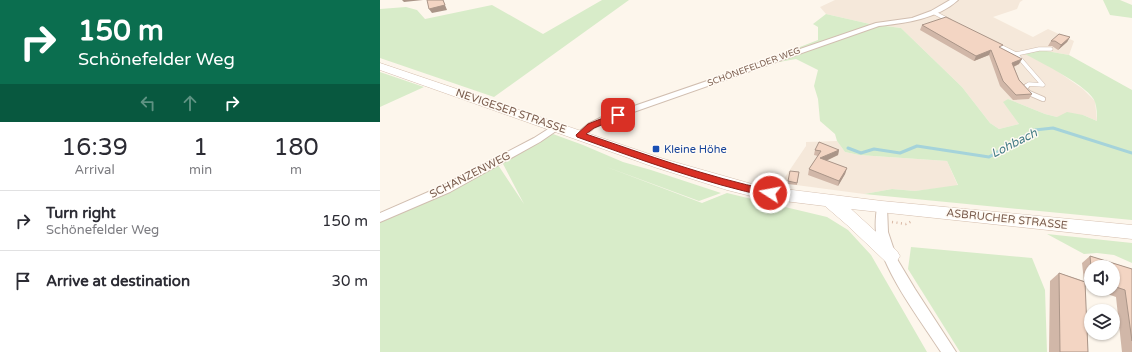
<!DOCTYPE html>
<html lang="en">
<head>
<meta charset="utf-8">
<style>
  body { margin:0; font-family:"Varela Round",sans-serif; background:#f7f7f7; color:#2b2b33; height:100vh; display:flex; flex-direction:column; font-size:15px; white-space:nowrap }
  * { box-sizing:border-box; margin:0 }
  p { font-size:13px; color:#7c7c81 }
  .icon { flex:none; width:22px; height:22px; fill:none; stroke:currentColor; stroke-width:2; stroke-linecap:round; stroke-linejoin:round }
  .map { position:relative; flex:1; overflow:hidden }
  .side { display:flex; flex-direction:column; background:#fff; width:380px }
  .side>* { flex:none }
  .guide { background:#0b6e4f; color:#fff; overflow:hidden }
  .tools { position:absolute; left:704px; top:260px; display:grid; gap:8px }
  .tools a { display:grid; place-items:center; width:36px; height:36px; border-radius:50%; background:#fff; box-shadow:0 1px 3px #0004; font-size:20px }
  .pin { position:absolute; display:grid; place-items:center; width:34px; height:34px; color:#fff; margin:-17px; border-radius:8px; box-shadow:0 2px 6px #0006 }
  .me { position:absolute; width:44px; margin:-22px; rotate:281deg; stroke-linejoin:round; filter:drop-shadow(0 0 3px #0008) }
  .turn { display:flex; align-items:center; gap:14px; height:84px; padding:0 12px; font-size:18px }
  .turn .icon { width:52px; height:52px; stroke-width:2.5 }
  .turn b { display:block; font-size:28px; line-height:34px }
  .lanes { display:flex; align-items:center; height:38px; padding:0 12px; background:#0003; justify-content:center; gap:20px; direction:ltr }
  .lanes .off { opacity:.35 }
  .eta { display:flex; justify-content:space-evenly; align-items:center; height:68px; text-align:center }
  .eta b { font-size:24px; font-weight:600; line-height:28px }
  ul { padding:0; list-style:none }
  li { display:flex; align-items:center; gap:12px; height:60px; padding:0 12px; border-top:1px solid #e1e1e2 }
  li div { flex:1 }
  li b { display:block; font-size:15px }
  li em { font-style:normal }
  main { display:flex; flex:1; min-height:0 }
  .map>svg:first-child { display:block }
  .residential { fill:#f5e8da }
  .green { fill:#d8ecc9 }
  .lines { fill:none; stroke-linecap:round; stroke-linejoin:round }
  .stream { stroke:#a5d3da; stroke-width:3 }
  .service-far1-casing { stroke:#d1beb0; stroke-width:4.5 }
  .service-casing { stroke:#d1beb0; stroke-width:6 }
  .minor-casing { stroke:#d1beb0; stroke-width:2 }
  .secondary-casing { stroke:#d6c0b0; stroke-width:1 }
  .path { stroke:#d9b8a5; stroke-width:2.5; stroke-dasharray:1 3.5; stroke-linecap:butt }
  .service-far1 { stroke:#fff; stroke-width:3.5 }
  .service { stroke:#fff; stroke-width:4.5 }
  .minor { fill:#fff; fill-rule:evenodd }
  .secondary { fill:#fff; fill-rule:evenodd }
  .wall { fill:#d1b7a8 }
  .shaded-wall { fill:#aa9588 }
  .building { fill:#f3d5c3; stroke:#aa9588 }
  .route { fill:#d93025; stroke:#8d1f18 }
  .transit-dot { fill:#1a4fb4; stroke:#fffaf3; stroke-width:1.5 }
  .labels { text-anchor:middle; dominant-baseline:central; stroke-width:3; stroke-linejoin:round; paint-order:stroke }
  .far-street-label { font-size:9px; fill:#7a5c4d; stroke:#fffaf3 }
  .street-label { font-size:11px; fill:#7a5c4d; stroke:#fffaf3 }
  .transit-label { font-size:11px; fill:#164399; stroke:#fffaf3; text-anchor:start }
  .water-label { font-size:12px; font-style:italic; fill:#437c86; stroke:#fffaf3 }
</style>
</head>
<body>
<main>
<section class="side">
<div class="guide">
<div class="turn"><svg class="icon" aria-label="right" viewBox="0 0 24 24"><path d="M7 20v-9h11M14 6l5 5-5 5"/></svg><div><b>150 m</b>Schönefelder Weg</div></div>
<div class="lanes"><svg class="icon off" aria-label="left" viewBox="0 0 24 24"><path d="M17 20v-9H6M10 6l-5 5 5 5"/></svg><svg class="icon off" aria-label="ahead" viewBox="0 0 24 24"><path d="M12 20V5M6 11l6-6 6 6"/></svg><svg class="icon" aria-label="right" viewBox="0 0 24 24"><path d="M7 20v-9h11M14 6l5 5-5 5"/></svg></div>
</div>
<div class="eta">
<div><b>16:39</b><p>Arrival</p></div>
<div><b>1</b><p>min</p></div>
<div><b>180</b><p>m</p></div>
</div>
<ul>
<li><svg class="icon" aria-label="right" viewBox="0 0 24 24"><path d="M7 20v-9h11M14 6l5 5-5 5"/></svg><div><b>Turn right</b><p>Schönefelder Weg</p></div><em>150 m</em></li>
<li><svg class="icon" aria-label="arrive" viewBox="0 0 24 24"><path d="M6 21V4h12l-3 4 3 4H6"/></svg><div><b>Arrive at destination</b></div><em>30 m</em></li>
</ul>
</section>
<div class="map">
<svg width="752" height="352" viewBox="0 0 752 352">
  <rect width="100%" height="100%" fill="#fdf6ec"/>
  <!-- residential -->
  <g class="residential">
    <polygon points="455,0 643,0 640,2 637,9 613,17 653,37 668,29 694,41 689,55 661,50 677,71 703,89 715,101 717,121 703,115 677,117 665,114 628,99 624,103 639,124 619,129 610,123 582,87 521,28 490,24 446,14 440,7"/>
    <polygon points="457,141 465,152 479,155 567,161 578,186 535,191 512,189 484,194 401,183 426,146 426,142"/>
  </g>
  <!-- green -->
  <g class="green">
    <polygon points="222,0 249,0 114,97 0,58 0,9 26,7 37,10 45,19 112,5 163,34"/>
    <polygon points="723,0 740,0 752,5 752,18 730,15"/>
    <path d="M 446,14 L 490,24 L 521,28 L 582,87 L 610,123 L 619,129 L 639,124 L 623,102 L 628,99 L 665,114 L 677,117 L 687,112 L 703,115 L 717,121 C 717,115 717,108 715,102 C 711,87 658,61 643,53 L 661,50 L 689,55 L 752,90 L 752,220 L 484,194 L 512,189 L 535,191 L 578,185 L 567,161 L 479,155 L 465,152 L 457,141 L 455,134 L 440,121 L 438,99 L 434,86 L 438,70 L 416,59 L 399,62 L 399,55 L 438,40 L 438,27 L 433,24 Z"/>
    <polygon points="0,72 44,87 0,107"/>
    <polygon points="173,134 203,145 243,162 271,170 341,193 319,201 224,166 322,203 347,193 447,217 468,230 491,255 547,352 0,352 0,220 118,165 144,204 122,162"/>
    <polygon points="667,234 752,243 752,263 734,255 717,253 704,254"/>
    <polygon points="531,247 652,258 665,290 667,352 580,352 528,269"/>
  </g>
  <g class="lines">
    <!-- stream -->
    <polyline class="stream" points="468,148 481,153 494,149 520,153 537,146 609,157 655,130 673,128 752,153"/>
    <!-- service-far1 casing -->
    <g class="service-far1-casing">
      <g id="service-far1">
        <polyline points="553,12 570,21"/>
        <polyline points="616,44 636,54 663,85 649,84 645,87"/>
        <polyline points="636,54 659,49 671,49"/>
      </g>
    </g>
    <!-- service casing -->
    <g class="service-casing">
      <polyline id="service" points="647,86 644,88 649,93 663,99"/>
    </g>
    <!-- minor casing -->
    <g class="minor-casing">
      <g id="minor">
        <path d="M 570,0 L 578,0 C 557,19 526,23 499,26 L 228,121 L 214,128 L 203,137 L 197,137 L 195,135 L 208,124 L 222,117 L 496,23 L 532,18 L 551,11 Z"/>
        <polygon points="176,124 179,125 180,127 179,129 160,142 70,192 0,222 0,213 62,186 154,138"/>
        <path d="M 502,203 L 506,204 L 507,207 L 508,232 L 517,259 L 535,289 L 576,352 L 561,352 C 539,318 503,272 496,232 C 495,224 496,215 497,207 L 498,204 Z"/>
      </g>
    </g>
    <!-- secondary casing -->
    <g class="secondary-casing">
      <polygon id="secondary" points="0,63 284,159 379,186 502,201 752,225 752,239 471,209 517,251 520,256 517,261 511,264 505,261 467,225 445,206 379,198 347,190 274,167 0,70"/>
    </g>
    <!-- path -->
    <polyline class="path" points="512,222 526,224 532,221"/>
    <!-- service-far1 -->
    <use href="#service-far1" class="service-far1"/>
    <!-- service -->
    <use href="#service" class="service"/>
    <!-- minor -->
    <use href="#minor" class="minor"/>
    <!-- secondary -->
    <use href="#secondary" class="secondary"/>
  </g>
  <!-- wall -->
  <g class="wall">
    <polygon points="542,25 622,49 639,64 634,67 639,80 652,94 649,99 633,100 620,86 609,55 594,61 540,30"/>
    <polygon points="690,37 687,42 678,50 672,46 668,46 671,41"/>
    <polygon points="435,150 459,150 458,155 446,161 467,168 465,174 458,186 428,175 429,169 438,156 434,155"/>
    <polygon points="419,172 417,185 408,184 408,181"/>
    <polygon points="710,256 752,269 752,352 742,352 736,297 713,289 733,289 733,267 711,267 711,288 705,286 708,352 669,352 670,281 679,273 704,281 702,263"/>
  </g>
  <!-- shaded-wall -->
  <g class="shaded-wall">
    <polygon points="22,0 43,0 24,2"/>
    <polygon points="63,0 67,10 52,13 49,9"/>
    <polygon points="690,37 687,42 678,50 681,45"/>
    <polygon points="611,50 609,55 594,61 596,56"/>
    <polygon points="642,59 639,64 630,68 632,63"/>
    <polygon points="459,150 458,155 439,164 440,158"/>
    <polygon points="467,168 465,174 458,186 459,181"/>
  </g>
  <!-- building -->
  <g class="building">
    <polygon points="47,0 63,0 65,5 49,9"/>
    <polygon points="566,17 623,45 619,47 642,59 632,63 639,80 652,94 636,95 623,81 611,50 596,56 542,25"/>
    <polygon points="679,34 690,37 681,45 675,41 671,41"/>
    <polygon points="439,142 459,150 440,158 467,168 459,181 429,169 441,151 435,150"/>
    <polygon points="410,171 419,172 417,183 408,181"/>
    <polygon points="710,256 752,269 752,341 745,290 733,286 733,267 711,267"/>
    <polygon points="679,273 705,282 708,352 680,352"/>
  </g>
  <!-- route -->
  <path class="route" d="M 238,112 L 242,115 L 241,117 L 214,128 L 206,134 C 267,155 327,177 390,190 L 395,193 L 390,197 C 324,183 261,160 197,137 L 196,135 L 208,124 Z"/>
  <!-- markers -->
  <rect class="transit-dot" x="272" y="145" width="8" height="8" rx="2"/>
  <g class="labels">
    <!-- far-street labels -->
    <g class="far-street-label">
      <text transform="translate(374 67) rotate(-20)">SCHÖNEFELDER WEG</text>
    </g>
    <!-- street labels -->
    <g class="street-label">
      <text transform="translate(131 111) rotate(19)">NEVIGESER STRASSE</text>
      <text transform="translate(90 175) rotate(-27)">SCHANZENWEG</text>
      <text transform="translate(627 219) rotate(6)">ASBRUCHER STRASSE</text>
    </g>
    <!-- transit labels -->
    <g class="transit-label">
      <text x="284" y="149">Kleine Höhe</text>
    </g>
    <!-- water labels -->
    <g class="water-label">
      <text transform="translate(634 143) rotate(-27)">Lohbach</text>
    </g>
  </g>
</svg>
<div class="tools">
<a><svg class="icon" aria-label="sound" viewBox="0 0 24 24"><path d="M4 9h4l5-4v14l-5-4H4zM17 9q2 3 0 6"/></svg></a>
<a><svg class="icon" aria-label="layers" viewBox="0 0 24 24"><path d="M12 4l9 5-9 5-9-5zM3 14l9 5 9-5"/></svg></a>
</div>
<div class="pin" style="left:238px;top:115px;background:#d93025"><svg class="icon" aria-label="arrive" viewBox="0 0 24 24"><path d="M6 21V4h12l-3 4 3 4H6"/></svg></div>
<svg class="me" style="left:390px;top:193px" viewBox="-20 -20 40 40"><circle r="17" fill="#d93025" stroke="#fff" stroke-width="3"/><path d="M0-11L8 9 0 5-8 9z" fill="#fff"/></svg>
</div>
</main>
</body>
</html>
